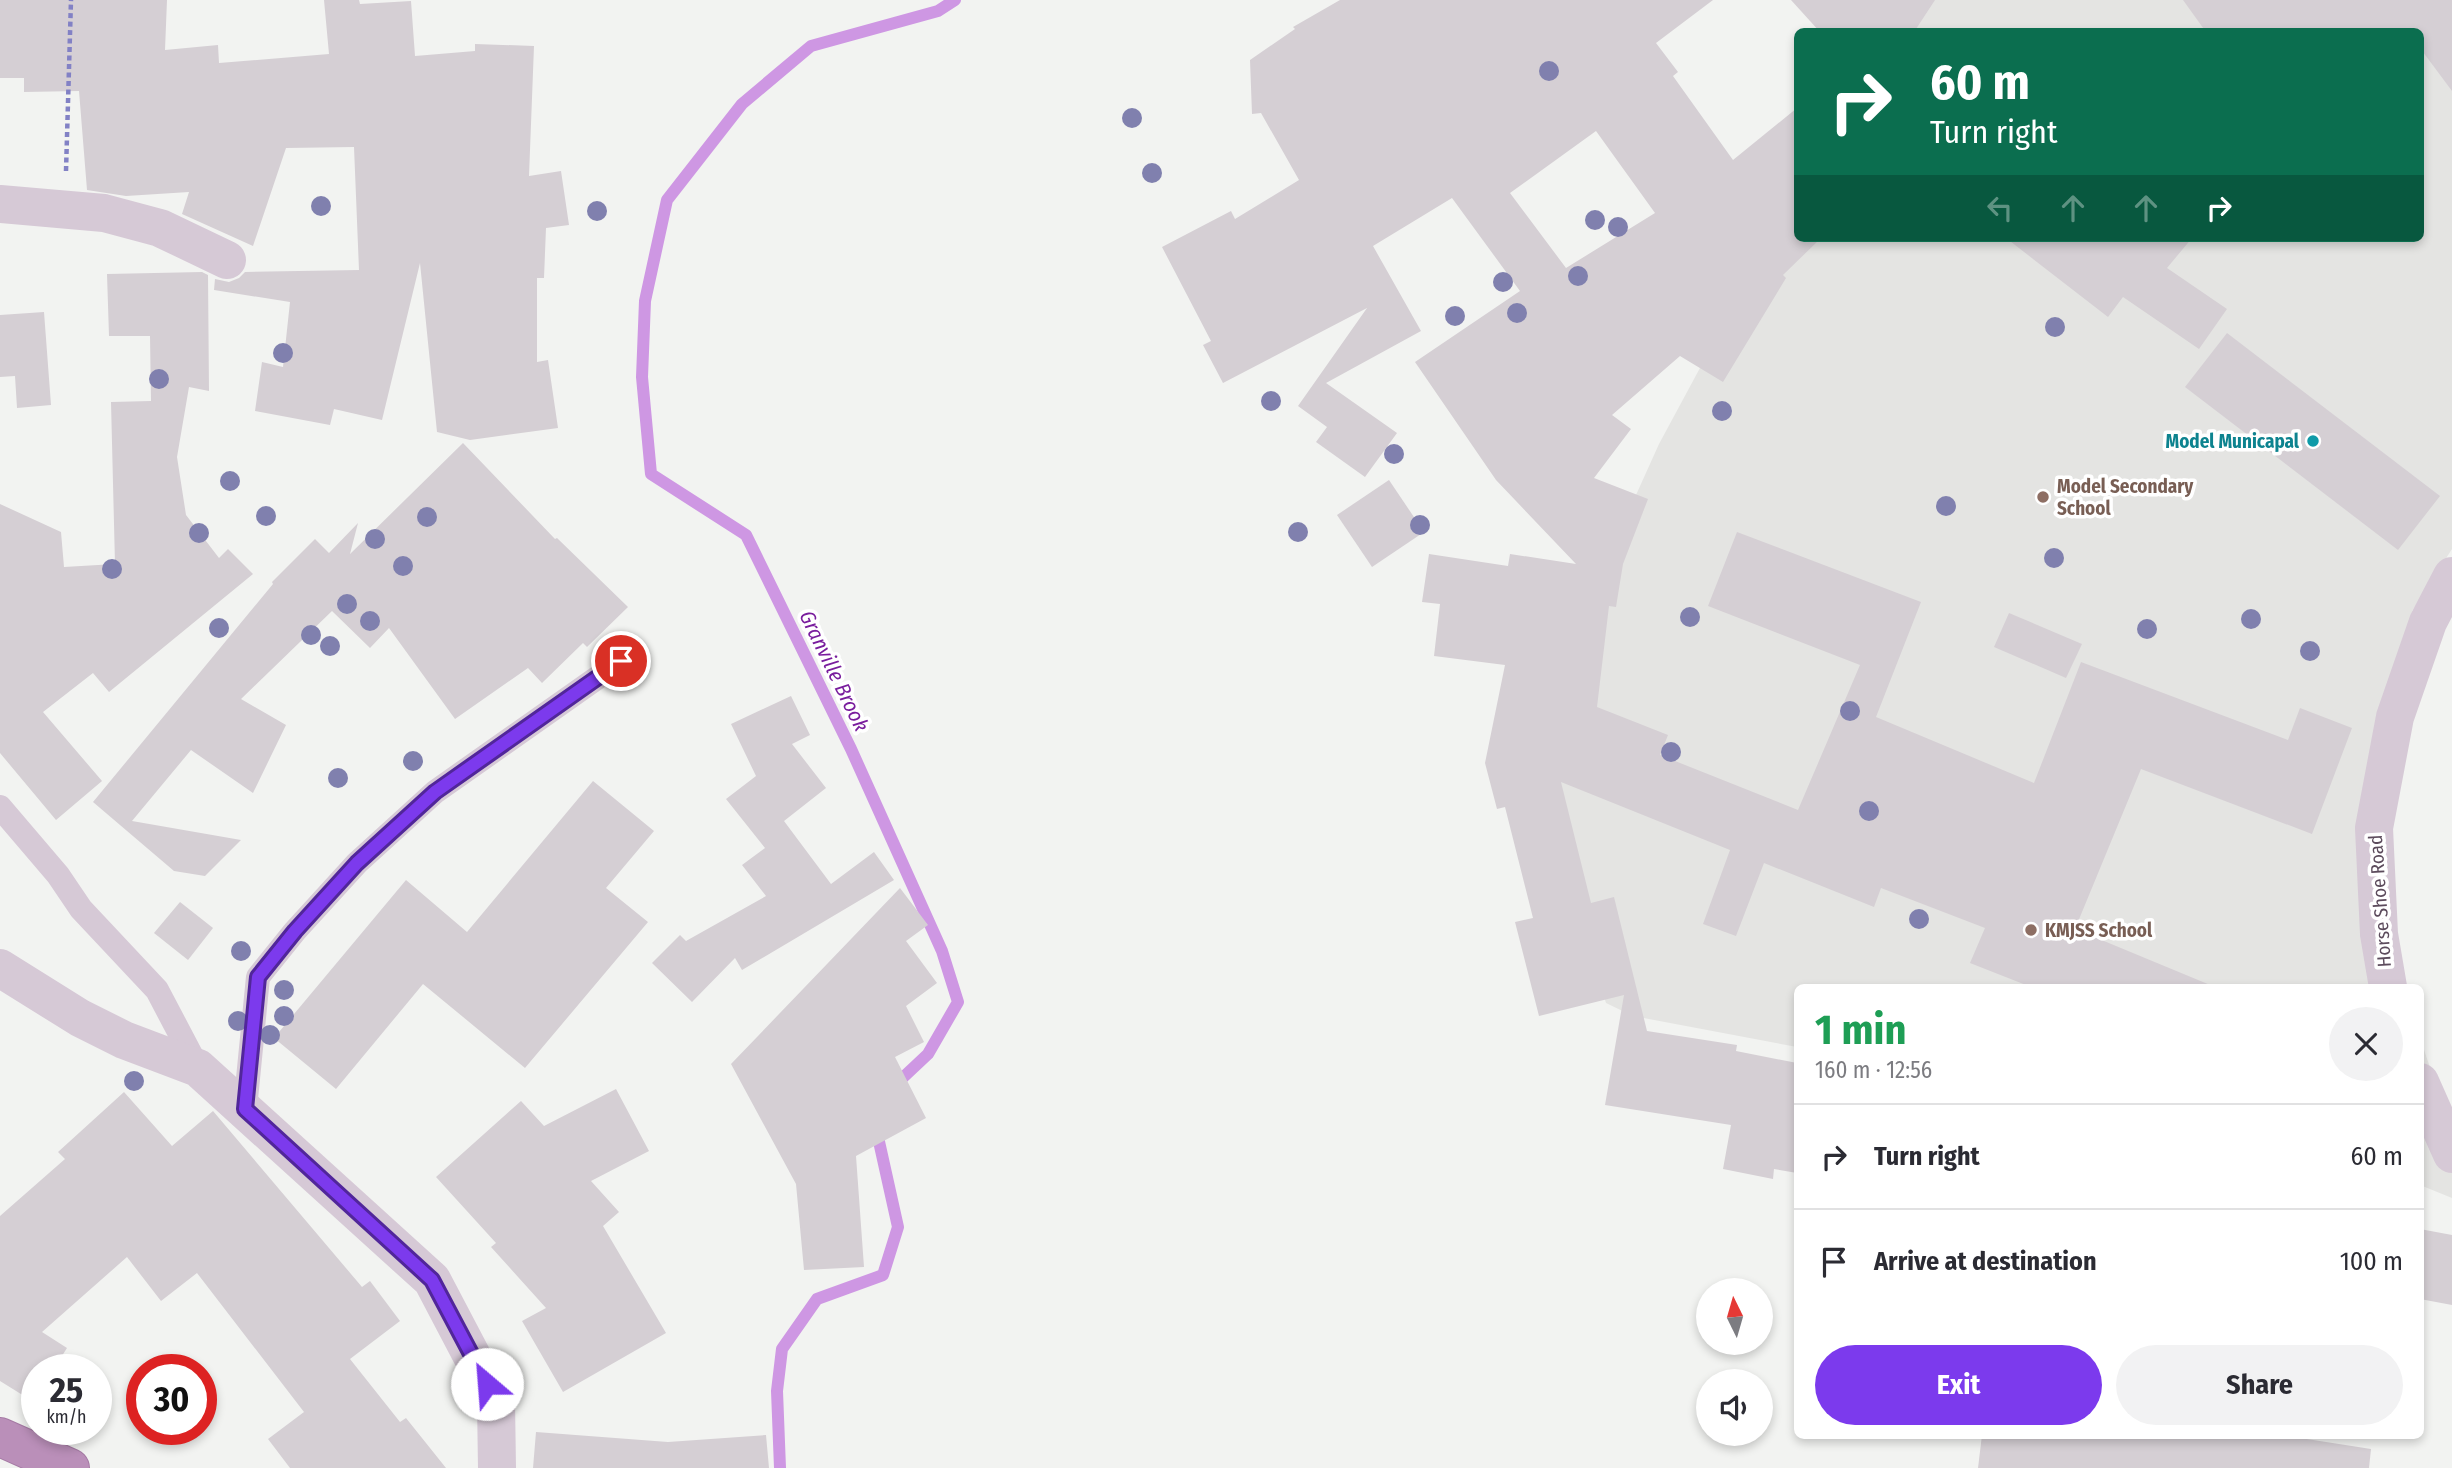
<!DOCTYPE html>
<html lang="en">
<head>
<meta charset="utf-8">
<style>
  body { margin:0; font-family:"Fira Sans Condensed",sans-serif; background:#f2f2f3; color:#2b2b33; height:100vh; display:flex; flex-direction:column; font-size:26px; white-space:nowrap }
  * { box-sizing:border-box; margin:0 }
  p { font-size:23px; color:#7c7c81 }
  .icon { flex:none; width:38px; height:38px; fill:none; stroke:currentColor; stroke-width:2; stroke-linecap:round; stroke-linejoin:round }
  .map { position:relative; flex:1; overflow:hidden }
  .details { position:absolute; left:1794px; top:984px; width:630px; height:455px; display:flex; flex-direction:column; background:#fff; border-radius:10px; box-shadow:0 4px 10px #0003 }
  .details>* { flex:none }
  .banner { position:absolute; left:1794px; top:28px; width:630px; height:214px; border-radius:10px; box-shadow:0 4px 10px #0003; background:#0b6e4f; color:#fff; overflow:hidden }
  .needle { width:46px; rotate:355deg }
  .tools { position:absolute; left:1696px; top:1278px; display:grid; gap:14px }
  .tools a { display:grid; place-items:center; width:77px; height:77px; border-radius:50%; background:#fff; box-shadow:0 4px 10px #0003; font-size:35px }
  .speed { position:absolute; left:21px; top:1354px; display:flex; gap:14px; font-size:35px; font-weight:700; text-align:center }
  .speed>* { display:grid; place-content:center; width:91px; height:91px; border-radius:50%; background:#fff; box-shadow:0 4px 10px #0003; line-height:1 }
  .speed small { font-size:18px; font-weight:400 }
  .speed .limit { border:10px solid #d22; background:#fff; color:#111 }
  .pin { position:absolute; display:grid; place-items:center; width:60px; height:60px; color:#fff; margin:-30px; border:4px solid #fff; border-radius:50%; box-shadow:0 2px 7px #0007 }
  .me { position:absolute; width:77px; margin:-38px; rotate:333deg; stroke-linejoin:round; filter:drop-shadow(0 0 5px #0008) }
  .turn { display:flex; align-items:center; gap:24px; height:147px; padding:0 21px; font-size:32px }
  .turn .icon { width:91px; height:91px; stroke-width:2.5 }
  .turn b { display:block; font-size:49px; line-height:60px }
  .lanes { display:flex; align-items:center; height:66px; padding:0 21px; background:#0003; justify-content:center; gap:35px; direction:ltr }
  .lanes .off { opacity:.35 }
  .round { display:grid; place-items:center; flex:none; width:74px; height:74px; border-radius:37px; background:#f2f2f3 }
  .head { display:flex; align-items:center; justify-content:space-between; height:119px; padding:0 21px }
  h1 { font-size:42px; font-weight:700; line-height:52px; color:#1e9e55 }
  .primary-button { display:flex; gap:14px; margin-top:auto; padding:14px 21px }
  .primary-button a { flex:1; height:80px; border-radius:42px; background:#7c3aed; color:#fff; font-size:28px; font-weight:700; line-height:80px; text-align:center }
  .primary-button a+a { background:#f2f2f3; color:#2b2b33 }
  ul { padding:0; list-style:none }
  li { display:flex; align-items:center; gap:21px; height:105px; padding:0 21px; border-top:2px solid #e1e1e2 }
  li div { flex:1 }
  li b { display:block; font-size:26px }
  li em { font-style:normal }
  .map>svg:first-child { display:block }
  .education { fill:#e4e4e2 }
  .lines { fill:none; stroke-linecap:round; stroke-linejoin:round }
  .stream { stroke:#ce97e3; stroke-width:12 }
  .building { fill:#d5cfd4; fill-rule:evenodd }
  .highway-casing { stroke:#a57aa4; stroke-width:40 }
  .path { stroke:#8281c5; stroke-width:4.5; stroke-dasharray:5 3.5; stroke-linecap:butt }
  .lane { stroke:#d6c9d6; stroke-width:24 }
  .street { stroke:#d6c9d6; stroke-width:38 }
  .highway { stroke:#ba8fb9; stroke-width:38 }
  .tree { fill:#8080ae }
  .route-casing { stroke:#51269a; stroke-width:18 }
  .route { stroke:#7c3aed; stroke-width:12 }
  .culture-dot { fill:#0f9aa8; stroke:#fff; stroke-width:2.5 }
  .education-dot { fill:#8d6e63; stroke:#fff; stroke-width:2.5 }
  .labels { text-anchor:middle; dominant-baseline:central; stroke-width:7; stroke-linejoin:round; paint-order:stroke }
  .culture-label { font-size:19px; font-weight:bold; fill:#0d838f; stroke:#fff; text-anchor:end }
  .education-label { font-size:19px; font-weight:bold; fill:#785e54; stroke:#fff; text-anchor:start }
  .street-label { font-size:19px; fill:#5c4b5c; stroke:#fff }
  .water-label { font-size:21px; font-style:italic; fill:#791d9d; stroke:#fff }
</style>
</head>
<body>
<div class="map">
<svg width="2452" height="1468" viewBox="0 0 2452 1468">
  <rect width="100%" height="100%" fill="#f2f3f1"/>
  <!-- education -->
  <g class="education">
    <polygon points="1907,0 2452,0 2452,549 2412,611 2391,764 2377,910 2403,987 1797,987 1797,1047 1633,1016 1606,1003 1534,771 1581,617 1659,444 1797,188 1797,238 2420,238 2420,32 1883,31"/>
    <polygon points="2420,1038 2452,1132 2452,1198 2420,1185"/>
  </g>
  <g class="lines">
    <!-- stream -->
    <g class="stream">
      <polyline points="895,1085 928,1054 958,1002 942,951 851,749 746,535 651,474 642,377 645,301 667,200 742,104 811,46 938,11 955,0"/>
      <polyline points="780,1468 777,1391 782,1349 817,1299 883,1275 898,1227 876,1128"/>
    </g>
  </g>
  <!-- building -->
  <g class="building">
    <polygon points="0,0 167,0 165,50 218,45 219,63 329,54 324,0 359,0 360,4 411,1 415,56 475,51 475,44 534,46 529,176 561,171 569,225 546,228 544,278 537,278 537,362 548,360 558,428 470,440 437,432 420,263 382,420 334,409 330,425 255,411 262,362 283,367 290,302 214,290 215,279 229,282 239,278 245,272 359,270 354,147 286,148 253,246 182,214 189,192 126,196 87,190 79,91 24,92 24,78 0,78"/>
    <path d="M 1340,0 L 1713,0 L 1656,43 L 1678,72 L 1673,76 L 1733,160 L 1797,108 L 1797,238 L 1821,238 L 1783,275 L 1786,278 L 1723,382 L 1680,356 L 1612,415 L 1631,429 L 1594,478 L 1648,499 L 1623,564 L 1616,607 L 1609,606 L 1597,707 L 1668,735 L 1660,755 L 1798,810 L 1860,665 L 1708,606 L 1737,532 L 1921,602 L 1876,717 L 2034,783 L 2081,662 L 2288,740 L 2300,708 L 2352,728 L 2312,834 L 2141,769 L 2075,929 L 2215,987 L 2031,987 L 1970,963 L 1985,928 L 1881,888 L 1874,907 L 1764,863 L 1736,936 L 1703,924 L 1730,850 L 1561,782 L 1591,903 L 1614,897 L 1647,1031 L 1737,1045 L 1736,1051 L 1797,1063 L 1797,1173 L 1774,1169 L 1773,1179 L 1723,1169 L 1731,1125 L 1605,1105 L 1624,995 L 1539,1016 L 1515,922 L 1533,918 L 1505,807 L 1497,809 L 1485,763 L 1505,665 L 1434,656 L 1440,604 L 1422,602 L 1429,554 L 1508,566 L 1510,554 L 1576,564 L 1496,480 L 1415,362 L 1520,291 L 1452,198 L 1373,246 L 1421,331 L 1326,383 L 1397,433 L 1365,477 L 1316,442 L 1327,427 L 1298,406 L 1367,308 L 1223,383 L 1203,345 L 1211,341 L 1162,247 L 1231,211 L 1235,219 L 1299,180 L 1261,113 L 1252,114 L 1250,60 L 1295,29 L 1293,27 ZM 1596,131 L 1655,213 L 1566,268 L 1510,193 Z"/>
    <polygon points="1791,0 1935,0 1914,32 1820,32"/>
    <polygon points="2183,0 2452,0 2452,91 2420,48 2420,32 2206,32"/>
    <polygon points="2006,238 2192,238 2167,268 2227,309 2199,349 2123,297 2108,317"/>
    <polygon points="202,272 208,275 209,391 189,387 177,457 186,515 219,558 228,549 253,574 109,692 93,673 43,712 102,781 56,820 0,753 0,504 61,532 64,567 115,564 111,402 151,401 150,336 109,336 107,274"/>
    <polygon points="44,312 51,405 17,408 15,376 0,377 0,315"/>
    <polygon points="2227,333 2440,496 2398,550 2185,387"/>
    <polygon points="463,443 555,539 557,538 628,607 587,647 583,643 542,683 528,668 455,719 389,628 370,648 332,611 241,699 286,725 253,793 191,750 132,821 241,840 205,876 174,871 93,802 273,584 272,582 315,539 329,553 358,523 350,554"/>
    <polygon points="1389,480 1424,532 1372,567 1337,515"/>
    <polygon points="2009,613 2082,644 2066,678 1994,647"/>
    <polygon points="791,696 810,735 792,744 826,788 784,821 831,884 874,852 894,880 742,970 735,958 692,1002 652,963 680,935 686,941 766,896 742,865 765,848 726,799 756,776 731,724"/>
    <polygon points="593,781 654,831 606,888 648,922 525,1068 423,984 336,1089 274,1038 406,880 467,932"/>
    <polygon points="900,888 928,925 906,941 937,983 906,1006 924,1042 895,1057 926,1118 856,1156 864,1267 804,1270 796,1184 731,1064"/>
    <polygon points="180,902 213,928 188,960 154,933"/>
    <polygon points="616,1089 649,1151 591,1181 619,1212 603,1226 666,1333 563,1392 522,1321 546,1308 491,1247 496,1243 436,1177 521,1101 544,1126"/>
    <polygon points="124,1092 172,1146 213,1111 362,1287 370,1281 400,1321 350,1359 400,1422 406,1418 446,1468 290,1468 268,1439 304,1412 197,1273 161,1301 127,1257 42,1332 67,1348 53,1370 37,1370 37,1404 0,1381 0,1216 65,1159 58,1152"/>
    <polygon points="2420,1229 2452,1235 2452,1305 2420,1299"/>
    <polygon points="536,1432 668,1442 766,1435 769,1468 533,1468"/>
    <polygon points="1982,1435 2282,1435 2371,1449 2369,1468 1978,1468"/>
  </g>
  <g class="lines">
    <!-- highway casing -->
    <g class="highway-casing">
      <polyline id="highway" points="0,1437 70,1468"/>
    </g>
    <!-- path -->
    <polyline class="path" points="66,171 71,0"/>
    <!-- lane -->
    <g class="lane">
      <polyline points="0,807 58,875 81,909 157,990 198,1068"/>
      <polyline points="245,1109 258,977 295,931 357,863 435,792 621,661"/>
    </g>
    <!-- street -->
    <g class="street">
      <polyline points="0,204 104,213 160,228 227,260"/>
      <polyline points="0,968 80,1018 124,1040 198,1068 432,1280 496,1402 497,1468"/>
      <polyline points="2388,987 2379,934 2374,828 2395,717 2428,622 2452,576"/>
      <polyline points="2420,1082 2452,1154"/>
    </g>
    <!-- highway -->
    <use href="#highway" class="highway"/>
  </g>
  <!-- trees -->
  <g class="tree">
    <circle cx="1549" cy="71" r="10"/>
    <circle cx="1132" cy="118" r="10"/>
    <circle cx="1152" cy="173" r="10"/>
    <circle cx="321" cy="206" r="10"/>
    <circle cx="597" cy="211" r="10"/>
    <circle cx="1595" cy="220" r="10"/>
    <circle cx="1618" cy="227" r="10"/>
    <circle cx="1578" cy="276" r="10"/>
    <circle cx="1503" cy="282" r="10"/>
    <circle cx="1517" cy="313" r="10"/>
    <circle cx="1455" cy="316" r="10"/>
    <circle cx="2055" cy="327" r="10"/>
    <circle cx="283" cy="353" r="10"/>
    <circle cx="159" cy="379" r="10"/>
    <circle cx="1271" cy="401" r="10"/>
    <circle cx="1722" cy="411" r="10"/>
    <circle cx="1394" cy="454" r="10"/>
    <circle cx="230" cy="481" r="10"/>
    <circle cx="1946" cy="506" r="10"/>
    <circle cx="266" cy="516" r="10"/>
    <circle cx="427" cy="517" r="10"/>
    <circle cx="1420" cy="525" r="10"/>
    <circle cx="1298" cy="532" r="10"/>
    <circle cx="199" cy="533" r="10"/>
    <circle cx="375" cy="539" r="10"/>
    <circle cx="2054" cy="558" r="10"/>
    <circle cx="403" cy="566" r="10"/>
    <circle cx="112" cy="569" r="10"/>
    <circle cx="347" cy="604" r="10"/>
    <circle cx="1690" cy="617" r="10"/>
    <circle cx="2251" cy="619" r="10"/>
    <circle cx="370" cy="621" r="10"/>
    <circle cx="219" cy="628" r="10"/>
    <circle cx="2147" cy="629" r="10"/>
    <circle cx="311" cy="635" r="10"/>
    <circle cx="330" cy="646" r="10"/>
    <circle cx="2310" cy="651" r="10"/>
    <circle cx="1850" cy="711" r="10"/>
    <circle cx="1671" cy="752" r="10"/>
    <circle cx="413" cy="761" r="10"/>
    <circle cx="338" cy="778" r="10"/>
    <circle cx="1869" cy="811" r="10"/>
    <circle cx="1919" cy="919" r="10"/>
    <circle cx="241" cy="951" r="10"/>
    <circle cx="284" cy="990" r="10"/>
    <circle cx="284" cy="1016" r="10"/>
    <circle cx="238" cy="1021" r="10"/>
    <circle cx="270" cy="1035" r="10"/>
    <circle cx="134" cy="1081" r="10"/>
  </g>
  <g class="lines">
    <!-- route casing -->
    <g class="route-casing">
      <polyline id="route" points="487,1384 432,1280 245,1109 258,977 295,931 357,863 435,792 621,661"/>
    </g>
    <!-- route -->
    <use href="#route" class="route"/>
  </g>
  <!-- markers -->
  <circle class="culture-dot" cx="2313" cy="441" r="7"/>
  <g class="education-dot">
    <circle cx="2043" cy="497" r="7"/>
    <circle cx="2031" cy="930" r="7"/>
  </g>
  <g class="labels">
    <!-- culture labels -->
    <g class="culture-label">
      <text x="2299" y="441">Model Municapal</text>
    </g>
    <!-- education labels -->
    <g class="education-label">
      <text x="2057" y="486">Model Secondary<tspan x="2057" dy="22">School</tspan></text>
      <text x="2045" y="930">KMJSS School</text>
    </g>
    <!-- street labels -->
    <g class="street-label">
      <text transform="translate(2380 901) rotate(-94)">Horse Shoe Road</text>
    </g>
    <!-- water labels -->
    <g class="water-label">
      <text transform="translate(834 671) rotate(64)">Granville Brook</text>
    </g>
  </g>
</svg>
<div class="tools">
<a><svg class="needle" viewBox="-14 -14 28 28"><path d="M0-13l5 13h-10z" fill="#e53935"/><path d="M0 13l5-13h-10z" fill="#7c7c81"/></svg></a>
<a><svg class="icon" aria-label="sound" viewBox="0 0 24 24"><path d="M4 9h4l5-4v14l-5-4H4zM17 9q2 3 0 6"/></svg></a>
</div>
<div class="speed"><div>25<small>km/h</small></div><div class="limit">30</div></div>
<div class="pin" style="left:621px;top:661px;background:#d93025"><svg class="icon" aria-label="arrive" viewBox="0 0 24 24"><path d="M6 21V4h12l-3 4 3 4H6"/></svg></div>
<svg class="me" style="left:487px;top:1384px" viewBox="-20 -20 40 40"><circle r="19" fill="#fff"/><path d="M0-13L10 11 0 6-10 11z" fill="#7c3aed"/></svg>
<div class="banner">
<div class="turn"><svg class="icon" aria-label="right" viewBox="0 0 24 24"><path d="M7 20v-9h11M14 6l5 5-5 5"/></svg><div><b>60 m</b>Turn right</div></div>
<div class="lanes"><svg class="icon off" aria-label="left" viewBox="0 0 24 24"><path d="M17 20v-9H6M10 6l-5 5 5 5"/></svg><svg class="icon off" aria-label="ahead" viewBox="0 0 24 24"><path d="M12 20V5M6 11l6-6 6 6"/></svg><svg class="icon off" aria-label="ahead" viewBox="0 0 24 24"><path d="M12 20V5M6 11l6-6 6 6"/></svg><svg class="icon" aria-label="right" viewBox="0 0 24 24"><path d="M7 20v-9h11M14 6l5 5-5 5"/></svg></div>
</div>
<section class="details">
<div class="head"><div><h1>1 min</h1><p>160 m · 12:56</p></div><a class="round"><svg class="icon" aria-label="close" viewBox="0 0 24 24"><path d="M6 6l12 12M18 6L6 18"/></svg></a></div>
<ul>
<li><svg class="icon" aria-label="right" viewBox="0 0 24 24"><path d="M7 20v-9h11M14 6l5 5-5 5"/></svg><div><b>Turn right</b></div><em>60 m</em></li>
<li><svg class="icon" aria-label="arrive" viewBox="0 0 24 24"><path d="M6 21V4h12l-3 4 3 4H6"/></svg><div><b>Arrive at destination</b></div><em>100 m</em></li>
</ul>
<div class="primary-button"><a>Exit</a><a>Share</a></div>
</section>
</div>
</body>
</html>
